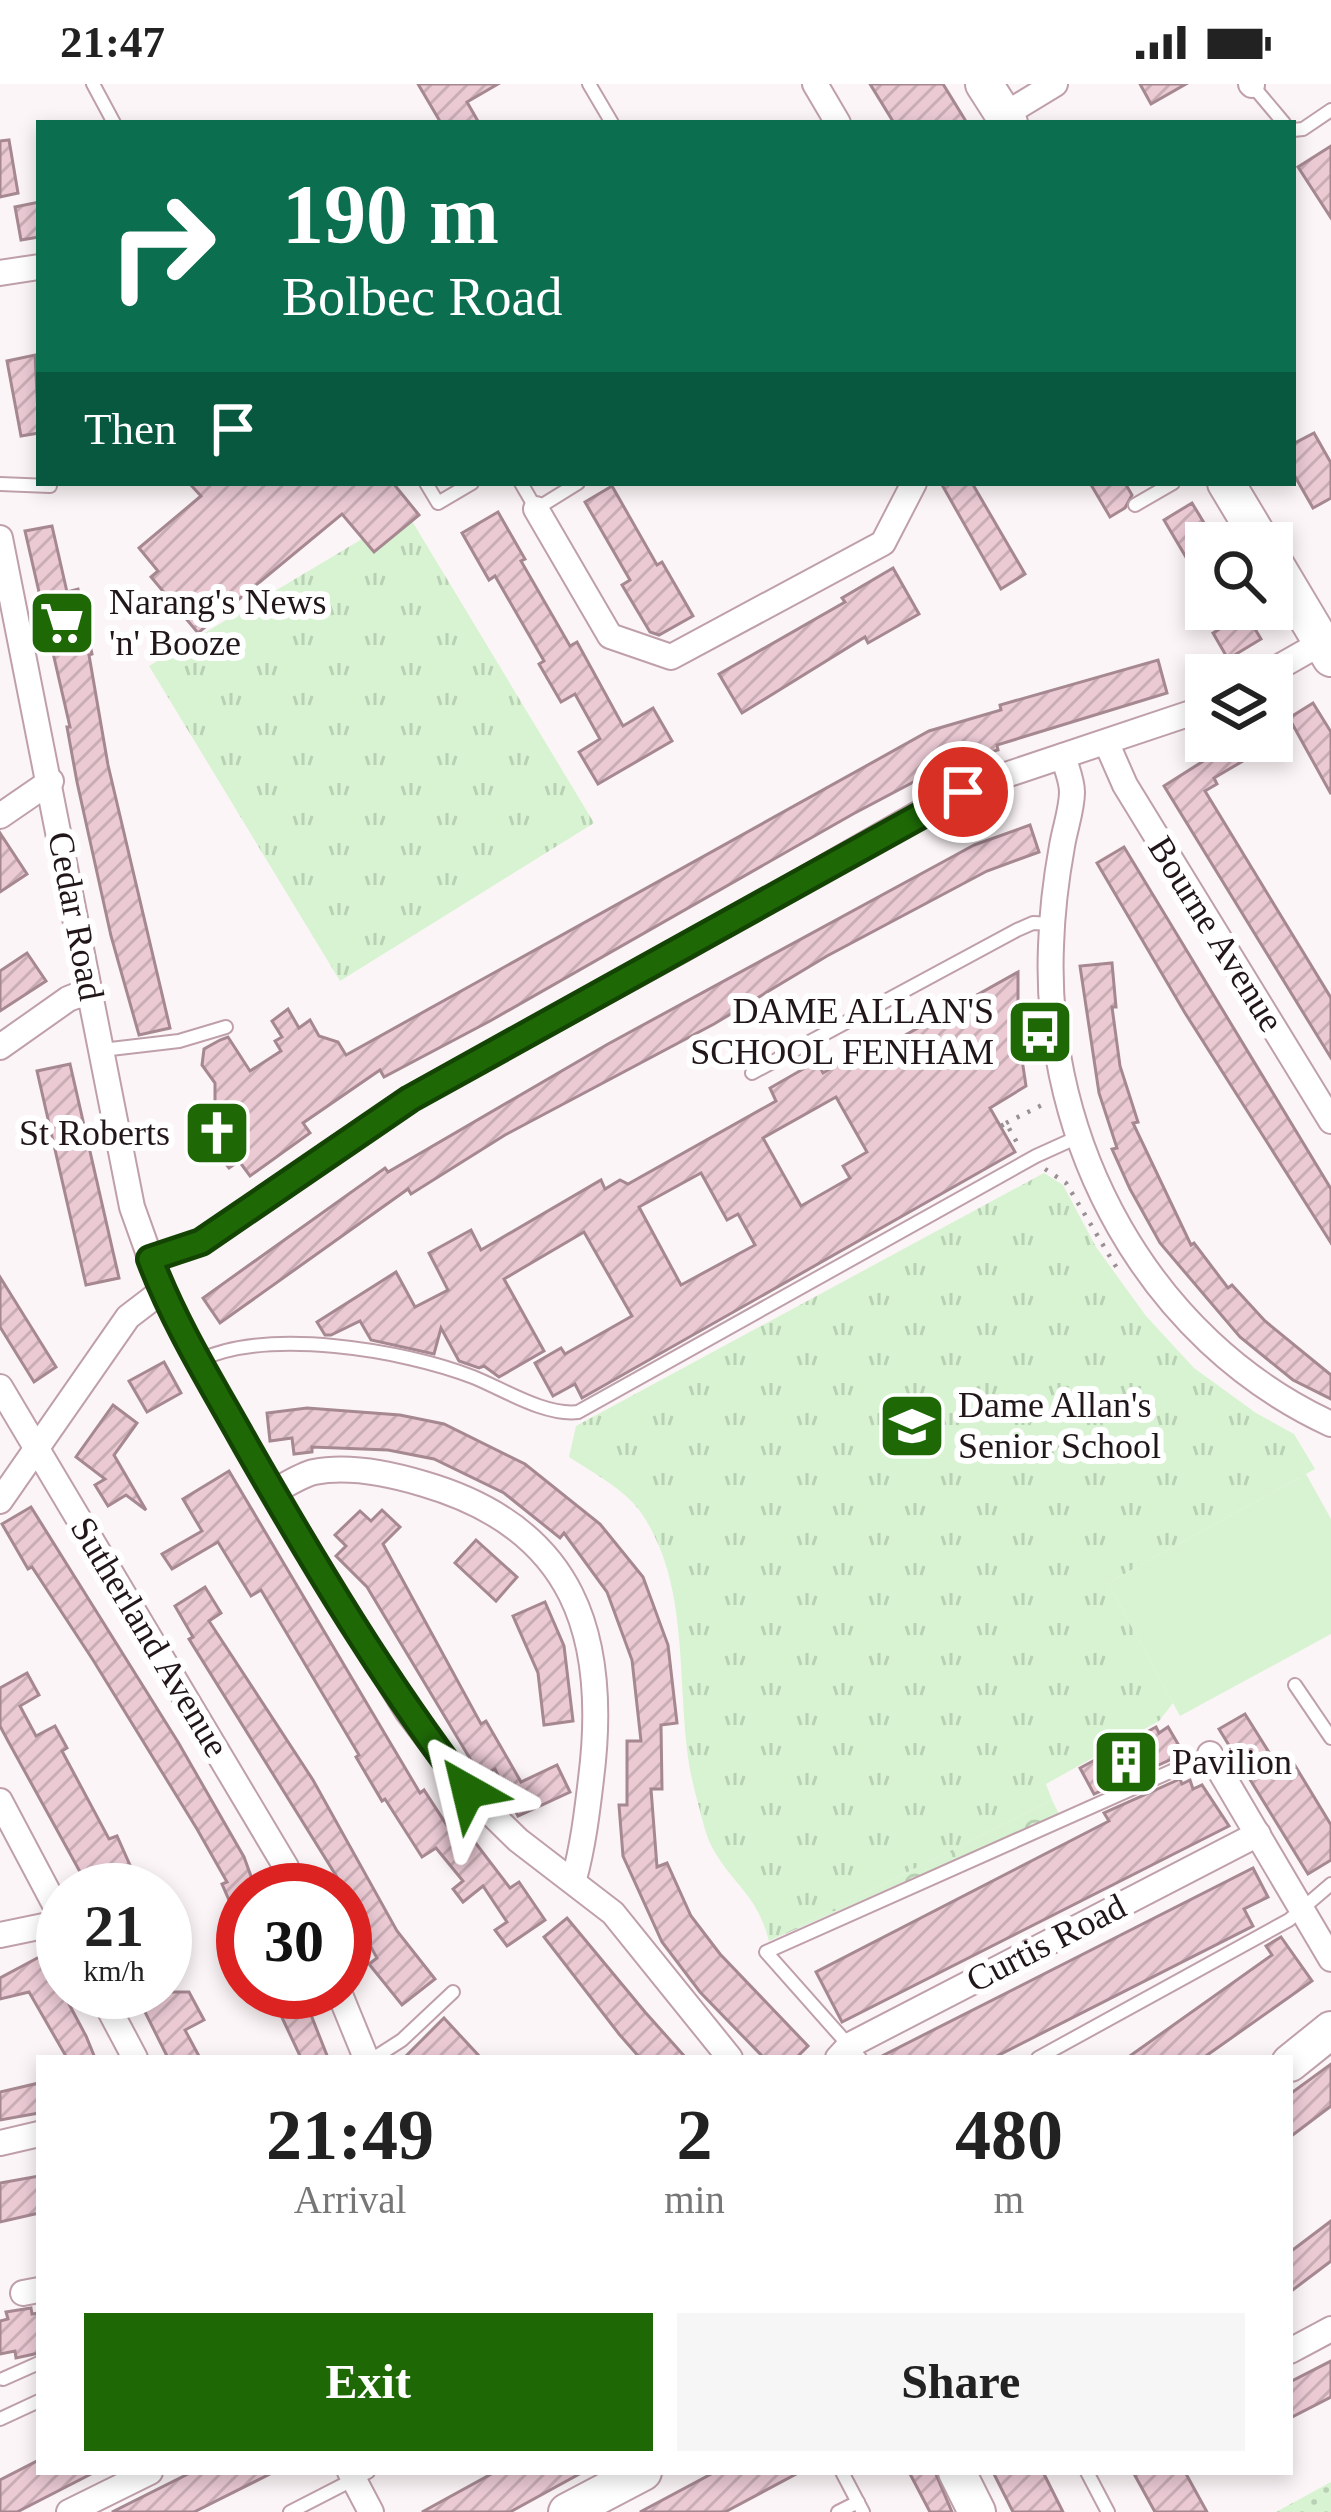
<!DOCTYPE html>
<html lang="en">
<head>
<meta charset="utf-8">
<style>
  body { margin:0; font-family:Georgia,serif; background:#f6f6f6; color:#222; height:100vh; display:flex; flex-direction:column; font-size:45px; white-space:nowrap }
  * { box-sizing:border-box; margin:0 }
  p { font-size:39px; color:#767676 }
  .icon { flex:none; width:66px; height:66px; fill:none; stroke:currentColor; stroke-width:2; stroke-linecap:round; stroke-linejoin:round }
  .map { position:relative; flex:1; overflow:hidden }
  .sheet { position:absolute; left:36px; top:1971px; width:1257px; height:420px; display:flex; flex-direction:column; background:#fff; border-radius:0px; box-shadow:0 6px 18px #0003 }
  .sheet>* { flex:none }
  .hud { position:absolute; left:36px; top:36px; width:1260px; height:366px; border-radius:0px; box-shadow:0 6px 18px #0003; background:#0b6e4f; color:#fff; overflow:hidden }
  .tools { position:absolute; left:1185px; top:438px; display:grid; gap:24px }
  .tools a { display:grid; place-items:center; width:108px; height:108px; border-radius:0px; background:#fff; box-shadow:0 6px 18px #0003; font-size:60px }
  .speed { position:absolute; left:36px; top:1779px; display:flex; gap:24px; font-size:60px; font-weight:700; text-align:center }
  .speed>* { display:grid; place-content:center; width:156px; height:156px; border-radius:50%; background:#fff; box-shadow:0 6px 18px #0003; line-height:1 }
  .speed small { font-size:30px; font-weight:400 }
  .speed .limit { border:18px solid #d22; background:#fff; color:#111 }
  .pin { position:absolute; display:grid; place-items:center; width:102px; height:102px; color:#fff; margin:-51px; border:6px solid #fff; border-radius:50%; box-shadow:0 3px 12px #0007 }
  .me { position:absolute; width:132px; margin:-66px; rotate:323deg; stroke-linejoin:round; filter:drop-shadow(0 0 9px #0008) }
  .turn { display:flex; align-items:center; gap:42px; height:252px; padding:0 48px; font-size:54px }
  .turn .icon { width:156px; height:156px; stroke-width:2.5 }
  .turn b { display:block; font-size:84px; line-height:102px }
  .then { display:flex; align-items:center; height:114px; padding:0 48px; background:#0003; gap:24px; font-size:45px }
  .eta { display:flex; justify-content:space-evenly; align-items:center; height:204px; text-align:center }
  .eta b { font-size:72px; font-weight:700; line-height:84px }
  .cta { display:flex; gap:24px; margin-top:auto; padding:24px 48px }
  .cta a { flex:1; height:138px; border-radius:0px; background:#1e6906; color:#fff; font-size:48px; font-weight:700; line-height:138px; text-align:center }
  .cta a+a { background:#f6f6f6; color:#222 }
  .status { display:flex; justify-content:space-between; align-items:center; height:84px; padding:0 60px; background:#fff; direction:ltr }
  .status svg { height:33px; fill:currentColor }
  .map>svg:first-child { display:block }
  .grass { fill:url(#grass-dots) }
  .forest { fill:url(#forest-crowns) }
  .park { fill:url(#park-tufts) }
  .garden { fill:#d7f3d1 }
  .building { fill:url(#building-hatch); stroke:#a68891; stroke-width:3; fill-rule:evenodd }
  .lines { fill:none; stroke-linecap:round; stroke-linejoin:round }
  .lane-casing { stroke:#bfa0aa; stroke-width:16 }
  .street-casing { stroke:#bfa0aa; stroke-width:28 }
  .secondary-casing { stroke:#bfa0aa; stroke-width:40 }
  .path { stroke:#999093; stroke-width:4.5; stroke-dasharray:3 9; stroke-linecap:butt }
  .lane { stroke:#fff; stroke-width:12 }
  .street { stroke:#fff; stroke-width:24 }
  .secondary { stroke:#fff; stroke-width:36 }
  .route-casing { stroke:#144404; stroke-width:30 }
  .route { stroke:#1e6906; stroke-width:21 }
  .labels { text-anchor:middle; dominant-baseline:central; stroke-width:12; stroke-linejoin:round; paint-order:stroke }
  .poi-label { font-size:36px; fill:#21161a; stroke:#fff; text-anchor:start }
  .street-label { font-size:36px; fill:#21161a; stroke:#fff }
</style>
</head>
<body>
<div class="status"><b>21:47</b><svg viewBox="0 0 49 12"><path d="M0 12V9h3v3zM5 12V6h3v6zM10 12V3h3v9zM15 12V0h3v12zM26 1h20v11H26zM47 4h2v5h-2z"/></svg></div>
<div class="map">
<svg width="1331" height="2428" viewBox="0 0 1331 2428">
  <defs>
    <pattern id="grass-dots" width="8" height="8" patternUnits="userSpaceOnUse" patternTransform="scale(3)"><rect width="8" height="8" fill="#d7f3d1"/><path d="M2 2h.1M6 6h.1" fill="none" stroke="#b8d0b3" stroke-width="1.8" stroke-linecap="round"/></pattern>
    <pattern id="forest-crowns" width="20" height="18" patternUnits="userSpaceOnUse" patternTransform="scale(3)"><rect width="20" height="18" fill="#d7f3d1"/><path d="M2 6a3 3 0 1 1 6 0M12 15a3 3 0 1 1 6 0" fill="none" stroke="#b8d0b3"/></pattern>
    <pattern id="park-tufts" width="24" height="20" patternUnits="userSpaceOnUse" patternTransform="scale(3)"><rect width="24" height="20" fill="#d7f3d1"/><path d="M3 7l-1-3M5 7V3M7 7l1-3M15 17l-1-3M17 17v-4M19 17l1-3" fill="none" stroke="#b8d0b3"/></pattern>
    <pattern id="building-hatch" width="6" height="6" patternUnits="userSpaceOnUse" patternTransform="scale(3)"><rect width="6" height="6" fill="#ebcad4"/><path d="M-1 1l2-2M0 6l6-6M5 7l2-2" fill="none" stroke="#c9adb5"/></pattern>
  </defs>
  <rect width="100%" height="100%" fill="#fcf5f7"/>
  <!-- grass -->
  <polygon class="grass" points="1331,2398 1331,2428 1276,2428"/>
  <!-- forest -->
  <polygon class="forest" points="1052,1716 1059,1730 769,1857"/>
  <!-- park -->
  <g class="park">
    <polygon points="412,437 594,739 340,897 149,582 362,455 374,468"/>
    <path d="M 1044,1089 L 1063,1101 L 1096,1163 L 1146,1232 L 1194,1284 L 1256,1329 L 1294,1350 L 1315,1385 L 1108,1499 L 1173,1619 L 1159,1637 L 1046,1700 L 1052,1716 L 769,1857 C 756,1808 733,1802 712,1763 C 705,1750 702,1733 698,1719 C 670,1627 698,1514 642,1430 C 625,1405 593,1389 569,1373 L 576,1342 Z"/>
  </g>
  <!-- garden -->
  <polygon class="garden" points="1306,1390 1331,1435 1331,1550 1180,1632 1108,1499"/>
  <!-- building -->
  <g class="building">
    <polygon points="418,0 498,0 467,18 479,39 441,39"/>
    <polygon points="870,0 943,0 967,39 894,39"/>
    <polygon points="1140,0 1186,0 1151,20"/>
    <polygon points="9,56 18,109 0,113 0,57"/>
    <polygon points="1331,62 1331,134 1298,83"/>
    <polygon points="39,118 39,153 21,156 15,123"/>
    <polygon points="35,271 39,349 21,352 7,277"/>
    <polygon points="1314,349 1331,379 1331,414 1313,424 1293,389 1293,360"/>
    <polygon points="189,399 393,399 419,431 374,468 342,430 198,549 151,493 158,487 139,464 201,412"/>
    <polygon points="941,399 972,399 1025,490 1001,505"/>
    <polygon points="1090,399 1125,399 1132,411 1125,424 1110,433"/>
    <polygon points="612,402 657,481 662,478 693,532 659,551 650,548 622,501 630,496 585,418"/>
    <polygon points="1192,419 1215,457 1206,459 1206,507 1164,436"/>
    <polygon points="498,428 525,475 521,477 570,562 577,558 623,642 653,624 672,657 598,700 579,668 600,655 575,610 561,618 539,580 544,577 495,492 489,496 462,449"/>
    <polygon points="52,442 67,508 78,505 92,570 89,571 108,681 170,944 139,951 111,852 77,698 67,643 70,643 25,447"/>
    <polygon points="893,484 919,530 868,559 865,553 742,629 719,590 845,518 842,514"/>
    <polygon points="1217,525 1243,525 1261,555 1228,575 1213,549 1226,541"/>
    <polygon points="1158,576 1167,609 997,661 998,666 944,682 853,730 490,937 384,993 380,986 303,1039 310,1049 250,1092 239,1077 229,1084 198,1045 215,1031 215,999 202,981 204,965 220,956 228,953 250,987 281,967 275,957 282,953 272,937 288,925 299,944 310,936 319,952 338,958 346,971 929,647 1001,626 1000,621"/>
    <polygon points="1313,619 1331,648 1331,710 1289,634"/>
    <polygon points="1235,657 1277,657 1214,694 1217,700 1205,707 1331,914 1331,974 1164,702"/>
    <polygon points="1030,741 1039,768 987,787 827,872 714,940 505,1051 411,1110 408,1105 220,1239 203,1214 385,1084 388,1088 608,960 974,761"/>
    <polygon points="0,749 27,790 0,808"/>
    <polygon points="1124,763 1331,1105 1331,1159 1185,929 1097,779"/>
    <polygon points="27,869 46,897 0,927 0,887"/>
    <polygon points="1112,879 1116,923 1112,923 1120,982 1138,1038 1133,1039 1191,1161 1194,1159 1228,1204 1232,1201 1265,1237 1331,1291 1331,1315 1293,1296 1240,1253 1160,1159 1130,1105 1112,1065 1117,1064 1099,1009 1080,882"/>
    <path d="M 1018,888 L 1018,949 L 1026,1002 L 990,1024 L 1015,1068 L 582,1314 L 575,1300 L 553,1312 L 535,1279 L 561,1264 L 565,1270 L 632,1232 L 584,1148 L 504,1195 L 544,1267 L 499,1293 L 484,1282 L 479,1284 L 459,1277 L 441,1244 L 434,1270 L 371,1256 L 360,1237 L 331,1251 L 325,1251 L 317,1238 L 396,1188 L 415,1223 L 448,1206 L 429,1169 L 471,1146 L 481,1166 L 601,1096 L 605,1105 L 620,1096 L 628,1100 L 776,1017 L 770,1004 L 817,977 L 823,989 L 862,966 L 866,973 ZM 836,1013 L 867,1068 L 843,1082 L 850,1094 L 801,1122 L 763,1054 ZM 701,1089 L 727,1136 L 738,1130 L 755,1161 L 681,1201 L 639,1123 Z"/>
    <polygon points="70,980 119,1194 86,1201 37,987"/>
    <polygon points="0,1193 56,1283 34,1298 0,1243"/>
    <polygon points="164,1278 181,1309 147,1328 129,1297"/>
    <polygon points="113,1321 137,1339 114,1371 146,1426 126,1411 108,1422 95,1401 105,1395 76,1373"/>
    <polygon points="307,1324 400,1331 444,1340 525,1380 600,1440 643,1493 668,1561 677,1639 661,1641 662,1705 651,1705 657,1783 667,1779 691,1832 720,1870 808,1962 796,1974 764,1974 700,1908 662,1858 623,1772 619,1721 627,1721 627,1657 641,1657 632,1576 607,1508 564,1449 560,1454 504,1409 434,1375 388,1366 312,1363 312,1368 294,1370 292,1354 270,1357 267,1329"/>
    <polygon points="229,1387 420,1709 424,1706 457,1757 468,1749 510,1804 519,1798 545,1836 507,1862 495,1846 507,1838 483,1802 463,1818 453,1805 463,1797 436,1764 422,1773 385,1715 382,1717 356,1673 359,1671 261,1506 251,1512 218,1458 172,1485 162,1470 202,1447 183,1415"/>
    <polygon points="31,1423 178,1658 244,1773 256,1806 243,1806 243,1848 222,1800 227,1798 197,1745 93,1576 32,1483 28,1485 2,1440"/>
    <polygon points="382,1426 400,1443 383,1460 481,1640 486,1637 521,1698 557,1681 570,1708 518,1732 495,1685 481,1693 367,1503 336,1472 346,1462 335,1451 360,1427 371,1437"/>
    <polygon points="476,1456 517,1493 496,1517 455,1479"/>
    <polygon points="205,1503 221,1529 209,1537 313,1696 397,1847 435,1895 402,1921 369,1880 377,1874 345,1816 345,1806 189,1555 193,1553 175,1522"/>
    <polygon points="545,1518 564,1562 573,1637 544,1641 538,1589 513,1532"/>
    <polygon points="27,1589 39,1611 20,1622 36,1652 55,1642 67,1664 62,1667 109,1755 117,1752 141,1806 90,1806 8,1657 0,1642 0,1604"/>
    <polygon points="1245,1630 1275,1678 1288,1670 1331,1741 1331,1776 1308,1790 1219,1645"/>
    <polygon points="1156,1643 1159,1649 1168,1643 1178,1660 1169,1665 1172,1675 1094,1710 1080,1684"/>
    <polygon points="1180,1695 1182,1700 1190,1696 1193,1705 1202,1701 1229,1742 842,1938 816,1888 1109,1737 1104,1729"/>
    <polygon points="1253,1784 1268,1813 1244,1825 1253,1842 993,1974 878,1974"/>
    <polygon points="567,1834 645,1928 686,1974 640,1974 619,1950 544,1853"/>
    <polygon points="1281,1853 1312,1897 1203,1974 1127,1974 1272,1871 1266,1862"/>
    <polygon points="43,1871 86,1952 95,1974 67,1974 29,1908 0,1915 0,1894"/>
    <polygon points="135,1908 189,1908 204,1936 185,1946 200,1974 168,1974"/>
    <polygon points="270,1908 302,1908 328,1974 301,1974"/>
    <polygon points="444,1934 481,1974 404,1974"/>
    <polygon points="1331,1980 1331,2022 1290,2053 1290,2010"/>
    <polygon points="39,1999 39,2029 0,2036 0,2008"/>
    <polygon points="39,2092 39,2129 0,2138 0,2099"/>
    <polygon points="1331,2137 1331,2177 1290,2208 1290,2168"/>
    <polygon points="31,2224 32,2230 39,2229 39,2269 16,2274 15,2267 0,2270 0,2237 8,2235 6,2228"/>
    <polygon points="1331,2277 1331,2313 1290,2334 1290,2298"/>
    <polygon points="39,2376 39,2388 95,2388 17,2428 0,2428 0,2396"/>
    <polygon points="192,2388 274,2388 194,2428 112,2428"/>
    <polygon points="495,2388 583,2388 510,2428 422,2428"/>
    <polygon points="715,2388 800,2388 725,2428 640,2428"/>
    <polygon points="909,2388 935,2388 952,2428 930,2428"/>
    <polygon points="993,2388 1043,2388 1063,2428 1013,2428"/>
    <polygon points="1133,2388 1185,2388 1207,2428 1155,2428"/>
  </g>
  <g class="lines">
    <!-- lane casing -->
    <g class="lane-casing">
      <g id="lane">
        <polyline points="93,0 114,39"/>
        <polyline points="589,0 612,39"/>
        <polyline points="1252,1 1284,39"/>
        <polyline points="1293,46 1303,45 1331,26"/>
        <polyline points="426,399 438,419 472,399"/>
        <polyline points="521,399 536,425 578,399"/>
        <polyline points="0,400 50,402"/>
        <polyline points="1135,421 1173,399"/>
        <polyline points="102,966 179,957 226,943"/>
        <polyline points="752,989 1017,846 1033,839 1052,840"/>
        <path d="M 198,1277 C 266,1243 404,1266 473,1293 C 503,1305 545,1332 578,1328 L 1036,1072 L 1078,1053"/>
        <polyline points="1295,1601 1331,1654"/>
        <polyline points="374,1974 402,1956 453,1908"/>
        <polyline points="860,1974 766,1868 1210,1670"/>
        <polyline points="1038,1974 1289,1836 1331,1800"/>
        <polyline points="3,2295 39,2279"/>
        <polyline points="0,2335 39,2317"/>
        <polyline points="842,2388 863,2428"/>
        <polyline points="1087,2388 1108,2428"/>
        <polyline points="290,2428 368,2388"/>
        <polyline points="838,2428 858,2418"/>
      </g>
    </g>
    <!-- street casing -->
    <g class="street-casing">
      <g id="street">
        <polyline points="815,0 838,39"/>
        <polyline points="1251,0 1252,1"/>
        <polyline points="1004,31 1055,0"/>
        <polyline points="0,189 39,183"/>
        <polyline points="536,425 610,552 671,573 883,459 914,399"/>
        <polyline points="0,454 132,1123 162,1207 193,1268 273,1408 407,1627 468,1707 518,1756 613,1829 730,1974"/>
        <polyline points="1265,591 1330,554"/>
        <polyline points="1107,660 1125,701 1331,1037"/>
        <path d="M 1063,672 C 1066,683 1072,696 1072,708 C 1072,725 1065,744 1062,762 C 1056,795 1052,828 1051,862 C 1043,1060 1149,1256 1331,1340"/>
        <polyline points="0,732 51,697"/>
        <polyline points="0,963 68,915 88,907"/>
        <polyline points="150,1175 201,1158 409,1015 685,864 939,718 988,697 1206,624"/>
        <polyline points="0,1303 286,1783 296,1806"/>
        <path d="M 273,1408 C 286,1401 301,1391 314,1388 C 349,1381 391,1390 424,1400 C 575,1444 609,1552 591,1695 C 587,1729 583,1762 574,1795"/>
        <polyline points="0,1417 128,1233 162,1207"/>
        <polyline points="1210,1670 1331,1875"/>
        <polyline points="0,1717 63,1836"/>
        <polyline points="0,1851 63,1838"/>
        <polyline points="100,1908 135,1974"/>
        <polyline points="339,1908 366,1974"/>
        <polyline points="838,1974 850,1961 1258,1750"/>
        <polyline points="0,2059 39,2050"/>
        <polyline points="23,2209 39,2206"/>
        <polyline points="1290,2267 1331,2245"/>
        <polyline points="350,2388 371,2428"/>
        <polyline points="69,2428 150,2388"/>
      </g>
    </g>
    <!-- secondary casing -->
    <g class="secondary-casing">
      <g id="secondary">
        <polyline points="984,0 1009,39"/>
        <polyline points="1226,399 1262,459"/>
        <polyline points="1272,475 1331,574"/>
        <polyline points="1290,1979 1331,1946"/>
        <polyline points="957,2388 977,2428"/>
        <polyline points="567,2428 643,2388"/>
      </g>
    </g>
    <!-- path -->
    <g class="path">
      <polyline points="1006,1039 1044,1020"/>
      <polyline points="1001,1042 1006,1039 1020,1064"/>
      <polyline points="1045,1085 1066,1099 1118,1186"/>
    </g>
    <!-- lane -->
    <use href="#lane" class="lane"/>
    <!-- street -->
    <use href="#street" class="street"/>
    <!-- secondary -->
    <use href="#secondary" class="secondary"/>
  </g>
  <g class="lines">
    <!-- route casing -->
    <g class="route-casing">
      <path id="route" d="M 468,1707 C 385,1598 314,1480 246,1361 C 212,1300 175,1241 150,1175 L 201,1158 L 410,1015 L 963,708"/>
    </g>
    <!-- route -->
    <use href="#route" class="route"/>
  </g>
  <!-- icons -->
  <defs>
    <g id="supermarket-square" transform="scale(3.45)"><rect x="-9" y="-9" width="18" height="18" rx="4" fill="#1e6906" stroke="#fff"/><path d="M-6-5.5h2.5l.6 2H6L4.5 2H-2.5L-4.4-4H-6ZM-1.5 3.2a1.3 1.3 0 1 0 .1 0ZM3 3.2a1.3 1.3 0 1 0 .1 0Z" fill="#fff"/></g>
    <g id="bus-square" transform="scale(3.45)"><rect x="-9" y="-9" width="18" height="18" rx="4" fill="#1e6906" stroke="#fff"/><path d="M-5-6H5V4H4V6H2V4H-2V6H-4V4H-5ZM-3.5-4V0h7V-4ZM-3.5 1.2v1.5H-2V1.2ZM2 1.2v1.5H3.5V1.2Z" fill="#fff"/></g>
    <g id="church-square" transform="scale(3.45)"><rect x="-9" y="-9" width="18" height="18" rx="4" fill="#1e6906" stroke="#fff"/><path d="M-1.2-6h2.4v3.5h3.3v2.4h-3.3V6h-2.4V-.1h-3.3v-2.4h3.3Z" fill="#fff"/></g>
    <g id="school-square" transform="scale(3.45)"><rect x="-9" y="-9" width="18" height="18" rx="4" fill="#1e6906" stroke="#fff"/><path d="M0-5L7-2L0 1L-7-2ZM-4 1L0 2.5L4 1V4Q0 6-4 4Z" fill="#fff"/></g>
    <g id="building-square" transform="scale(3.45)"><rect x="-9" y="-9" width="18" height="18" rx="4" fill="#1e6906" stroke="#fff"/><path d="M-4-6H4V6H1V3H-1V6H-4ZM-2.5-4.3h1.7v1.8h-1.7ZM.8-4.3h1.7v1.8H.8ZM-2.5-1h1.7V.8h-1.7ZM.8-1h1.7V.8H.8Z" fill="#fff"/></g>
  </defs>
  <g fill-rule="evenodd">
    <use href="#supermarket-square" x="62" y="539"/>
    <use href="#bus-square" x="1040" y="948"/>
    <use href="#church-square" x="217" y="1049"/>
    <use href="#school-square" x="912" y="1342"/>
    <use href="#building-square" x="1126" y="1678"/>
  </g>
  <g class="labels">
    <!-- poi labels -->
    <g class="poi-label">
      <text x="109" y="518">Narang's News<tspan x="109" dy="41">'n' Booze</tspan></text>
      <text x="994" y="927" text-anchor="end">DAME ALLAN'S<tspan x="994" dy="41">SCHOOL FENHAM</tspan></text>
      <text x="170" y="1049" text-anchor="end">St Roberts</text>
      <text x="958" y="1321">Dame Allan's<tspan x="958" dy="41">Senior School</tspan></text>
      <text x="1172" y="1678">Pavilion</text>
    </g>
    <!-- street labels -->
    <g class="street-label">
      <text transform="translate(76 832) rotate(79)">Cedar Road</text>
      <text transform="translate(1216 850) rotate(58)">Bourne Avenue</text>
      <text transform="translate(150 1553) rotate(59)">Sutherland Avenue</text>
      <text transform="translate(1046 1859) rotate(-27)">Curtis Road</text>
    </g>
  </g>
</svg>
<div class="tools">
<a><svg class="icon" aria-label="search" viewBox="0 0 24 24"><circle cx="10" cy="10" r="6"/><path d="M15 15l6 6"/></svg></a>
<a><svg class="icon" aria-label="layers" viewBox="0 0 24 24"><path d="M12 4l9 5-9 5-9-5zM3 14l9 5 9-5"/></svg></a>
</div>
<div class="speed"><div>21<small>km/h</small></div><div class="limit">30</div></div>
<div class="pin" style="left:963px;top:708px;background:#d93025"><svg class="icon" aria-label="arrive" viewBox="0 0 24 24"><path d="M6 21V4h12l-3 4 3 4H6"/></svg></div>
<svg class="me" style="left:468px;top:1707px" viewBox="-20 -20 40 40"><path d="M0-17L14 15 0 8-14 15z" fill="#1e6906" stroke="#fff" stroke-width="4"/></svg>
<div class="hud">
<div class="turn"><svg class="icon" aria-label="right" viewBox="0 0 24 24"><path d="M7 20v-9h11M14 6l5 5-5 5"/></svg><div><b>190 m</b>Bolbec Road</div></div>
<div class="then">Then<svg class="icon" aria-label="arrive" viewBox="0 0 24 24"><path d="M6 21V4h12l-3 4 3 4H6"/></svg></div>
</div>
<section class="sheet">
<div class="eta">
<div><b>21:49</b><p>Arrival</p></div>
<div><b>2</b><p>min</p></div>
<div><b>480</b><p>m</p></div>
</div>
<div class="cta"><a>Exit</a><a>Share</a></div>
</section>
</div>
</body>
</html>
